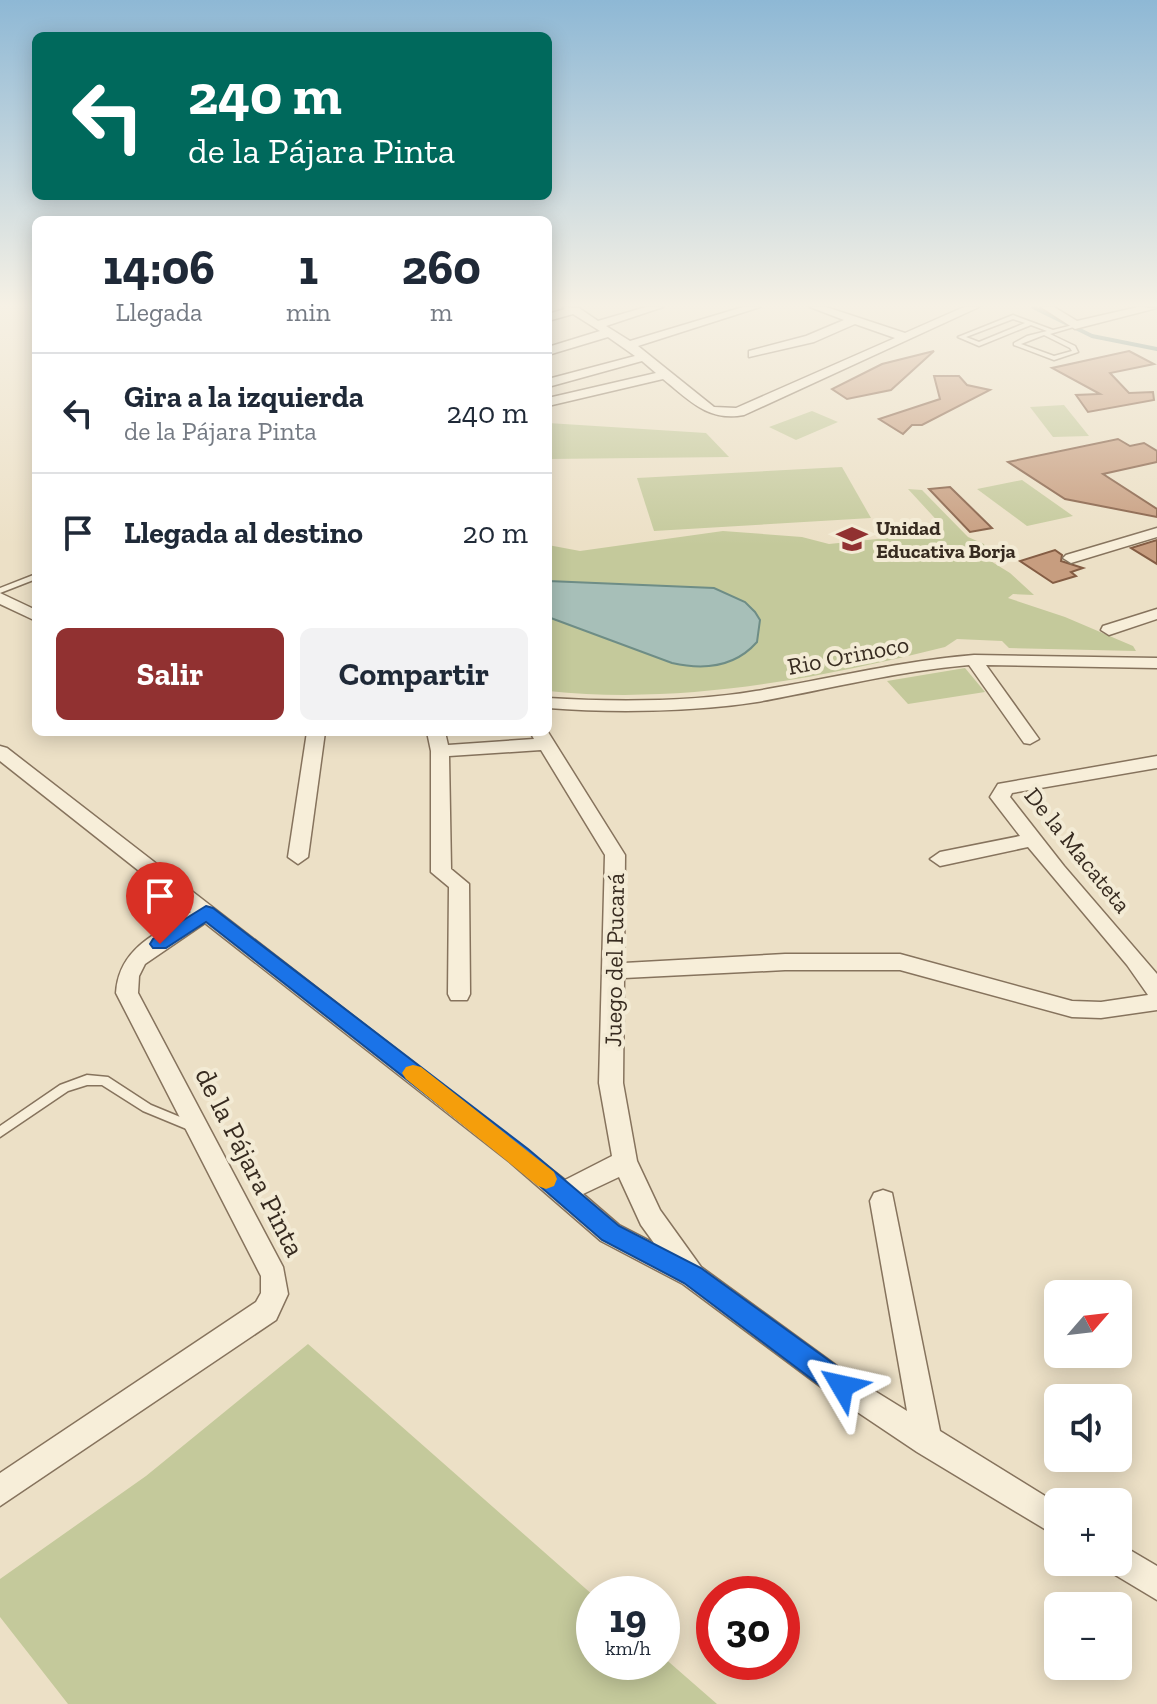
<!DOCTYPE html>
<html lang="es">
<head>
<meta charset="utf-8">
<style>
  body { margin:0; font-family:"Zilla Slab",serif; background:#f2f2f3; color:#1f2937; height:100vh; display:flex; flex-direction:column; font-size:30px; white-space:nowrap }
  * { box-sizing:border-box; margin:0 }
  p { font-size:26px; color:#747a83 }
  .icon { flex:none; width:44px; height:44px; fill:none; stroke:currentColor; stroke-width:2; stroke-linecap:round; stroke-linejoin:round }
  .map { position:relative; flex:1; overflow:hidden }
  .side { position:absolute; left:32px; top:216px; width:520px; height:520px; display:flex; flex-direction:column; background:#fff; border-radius:12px; box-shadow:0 4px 20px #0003 }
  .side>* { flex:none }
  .top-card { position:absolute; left:32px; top:32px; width:520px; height:168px; border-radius:12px; box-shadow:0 4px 20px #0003; background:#00695c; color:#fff; overflow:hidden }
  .needle { width:52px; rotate:62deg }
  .fabs { position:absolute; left:1044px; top:1280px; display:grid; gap:16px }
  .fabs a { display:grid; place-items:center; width:88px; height:88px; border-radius:12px; background:#fff; box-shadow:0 4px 20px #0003; font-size:40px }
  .speed { position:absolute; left:576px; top:1576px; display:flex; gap:16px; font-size:40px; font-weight:700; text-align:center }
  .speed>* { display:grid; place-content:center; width:104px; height:104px; border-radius:50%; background:#fff; box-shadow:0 4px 20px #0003; line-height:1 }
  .speed small { font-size:20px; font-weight:400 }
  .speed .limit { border:12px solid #d22; background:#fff; color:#111 }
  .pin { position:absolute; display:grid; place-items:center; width:68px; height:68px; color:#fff; margin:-82px -34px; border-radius:50% 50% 50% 0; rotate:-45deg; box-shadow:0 0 8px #0007 }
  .pin .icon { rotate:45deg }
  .me { position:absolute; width:88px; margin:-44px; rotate:306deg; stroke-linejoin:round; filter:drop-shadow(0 0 6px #0008) }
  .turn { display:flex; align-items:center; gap:28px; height:168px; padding:0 24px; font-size:36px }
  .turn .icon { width:104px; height:104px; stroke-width:2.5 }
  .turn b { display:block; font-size:56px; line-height:68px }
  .eta { display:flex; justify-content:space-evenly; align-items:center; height:136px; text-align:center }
  .eta b { font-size:48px; font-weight:800; line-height:56px }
  .primary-button { display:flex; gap:16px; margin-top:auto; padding:16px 24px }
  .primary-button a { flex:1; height:92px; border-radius:12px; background:#913131; color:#fff; font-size:32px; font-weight:800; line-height:92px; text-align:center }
  .primary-button a+a { background:#f2f2f3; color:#1f2937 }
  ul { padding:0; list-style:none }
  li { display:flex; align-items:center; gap:24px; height:120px; padding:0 24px; border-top:2px solid #e0e1e3 }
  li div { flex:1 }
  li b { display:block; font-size:30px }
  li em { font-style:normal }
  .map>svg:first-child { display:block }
  .green { fill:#c4c99b }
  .water { fill:#a7bfb8; stroke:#6e8d86; stroke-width:2 }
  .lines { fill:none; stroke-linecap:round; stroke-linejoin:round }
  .stream { stroke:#6e8d86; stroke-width:4 }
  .building { fill:#c79d7f; stroke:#845d44; stroke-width:2 }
  .service-casing { stroke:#86735d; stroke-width:3 }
  .minor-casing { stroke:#86735d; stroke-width:3 }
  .service { fill:#f7eed9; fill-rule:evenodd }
  .minor { fill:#f7eed9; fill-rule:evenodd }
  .route { fill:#1a73e8; stroke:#114b97; stroke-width:2 }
  .slow { fill:#f59e0b }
  .labels { text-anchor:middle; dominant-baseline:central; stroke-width:8; stroke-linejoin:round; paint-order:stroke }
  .far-poi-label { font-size:20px; font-weight:bold; fill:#372b20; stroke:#f3ebd5; text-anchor:start }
  .street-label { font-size:24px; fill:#372b20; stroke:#f3ebd5 }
  .near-street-label { font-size:28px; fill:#372b20; stroke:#f3ebd5 }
</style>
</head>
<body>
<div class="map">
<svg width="1157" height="1704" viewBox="0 0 1157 1704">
  <rect width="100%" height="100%" fill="#ece0c6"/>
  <!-- green -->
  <g class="green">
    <polygon points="1064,405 1089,436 1053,437 1030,407"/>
    <polygon points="812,411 838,422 796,440 769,427"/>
    <polygon points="548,423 706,433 729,457 548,459"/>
    <polygon points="842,467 871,518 654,531 637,478"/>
    <polygon points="1022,480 1073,516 1027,526 977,489"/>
    <path d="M 908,489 L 922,490 L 968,537 L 984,544 L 989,560 L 1010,573 L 1034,595 L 1013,594 L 1008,598 L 1065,617 L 1133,646 L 1136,651 L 1009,648 L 1002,641 L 957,639 L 945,647 C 816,679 682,705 548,691 L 548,545 L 580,551 L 723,531 L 802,537 L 829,544 L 906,536 L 943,527 Z"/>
    <polygon points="965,668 985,692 908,704 887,681"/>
    <polygon points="308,1344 594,1596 594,1662 662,1662 662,1656 717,1704 68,1704 0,1617 0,1579 146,1476"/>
  </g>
  <!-- water -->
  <path class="water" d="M 548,581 L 714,588 L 745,602 L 755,612 L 760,620 L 757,642 C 735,667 703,670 672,663 L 548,617 Z"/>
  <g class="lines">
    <!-- stream -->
    <polyline class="stream" points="1033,307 1092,336 1157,349"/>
  </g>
  <!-- building -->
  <g class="building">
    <polygon points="934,351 891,390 847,399 832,389 882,364"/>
    <polygon points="1129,351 1154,364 1110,373 1129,393 1153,392 1154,400 1088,412 1076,395 1100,394 1052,368"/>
    <polygon points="934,376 959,376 967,385 990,390 922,425 912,425 903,434 879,419 940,399"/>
    <polygon points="1118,439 1130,446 1144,443 1157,451 1157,462 1103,474 1157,509 1157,517 1065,499 1008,462"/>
    <polygon points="950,487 992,528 970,532 929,489"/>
    <polygon points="1157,540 1157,564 1131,548"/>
    <polygon points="1055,550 1062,555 1061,561 1083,568 1071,572 1076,576 1053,583 1020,561"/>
  </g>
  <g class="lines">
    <!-- service casing -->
    <g class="service-casing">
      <g id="service">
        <path d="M 1013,315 L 1053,330 L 1077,324 L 1077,326 L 1050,334 L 1075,346 L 1078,352 L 1054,360 L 1014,345 L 1014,343 L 1027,336 L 1047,331 L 1031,325 L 979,346 L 958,337 ZM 1013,319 L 1025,323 L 979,342 L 966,337 ZM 1044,335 L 1070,348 L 1072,351 L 1054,356 L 1021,344 Z"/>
        <polygon points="36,574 36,579 0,593 0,588"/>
        <polygon points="87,1075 108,1077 151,1105 197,1124 199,1127 197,1130 193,1132 189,1130 143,1111 102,1085 87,1085 68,1091 0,1137 0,1126 60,1085"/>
      </g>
    </g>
    <!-- minor casing -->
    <g class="minor-casing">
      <g id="minor">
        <path d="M 563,307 L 579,308 L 598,321 L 646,307 L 663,307 L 606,326 L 630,341 L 743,307 L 760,307 L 638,346 L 714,407 L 736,408 L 895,338 L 855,324 L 814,342 L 749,357 L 749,351 L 806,336 L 844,320 L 810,307 L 826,307 L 905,333 L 964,307 L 979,307 L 744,415 C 708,422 689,400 663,379 L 548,406 L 548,398 L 656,373 L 642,361 L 548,387 L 548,379 L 635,356 L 608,337 L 548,355 L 548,347 L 600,331 L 573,314 L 548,321 L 548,314 L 565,309 Z"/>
        <polygon points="1041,307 1054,307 1077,321 1138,307 1157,308 1075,329"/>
        <polygon points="1157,528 1157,537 1071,563 1063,558 1066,555"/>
        <polygon points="0,593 36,610 36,621 0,604"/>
        <polygon points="1157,609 1157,619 1109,635 1101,630 1103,626"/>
        <path d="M 974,655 L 1157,658 L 1157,668 L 986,665 L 1039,739 L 1030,744 L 1024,743 L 969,665 C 898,671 828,689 757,702 C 693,712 612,713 548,708 L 548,698 C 614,702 691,702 756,691 C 829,679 900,661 974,655 Z"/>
        <polygon points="307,732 325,732 308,857 298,864 288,857"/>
        <path d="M 427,732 L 445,732 L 448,745 L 534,739 L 530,732 L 548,732 L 625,855 L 624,963 L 785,954 L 900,954 L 1072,1001 L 1101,1002 L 1148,995 L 1127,965 L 1028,847 L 940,866 L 930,859 L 940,852 L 1020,836 L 990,797 L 998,784 L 1157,756 L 1157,768 L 1012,793 L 1010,797 L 1064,866 L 1157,974 L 1157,1010 L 1101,1018 L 1072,1017 L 900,970 L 785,970 L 624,978 L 623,1083 L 637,1161 L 660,1210 L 701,1267 L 852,1377 L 907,1411 L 870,1201 L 874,1193 L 883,1190 L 892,1193 L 940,1431 L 1058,1504 L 1058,1537 L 917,1452 L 832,1395 L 683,1284 L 601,1241 L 511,1163 L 205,923 L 145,964 L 139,976 L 138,993 L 283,1267 L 288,1294 L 276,1320 L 0,1506 L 0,1473 L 256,1302 L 261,1293 L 261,1276 L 116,993 C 119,947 157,934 191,912 L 0,761 L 0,746 L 7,748 L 565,1180 L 612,1156 L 599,1083 L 605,855 L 541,750 L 449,756 L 451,869 L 469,884 L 470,994 L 467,1000 L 451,1000 L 448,994 L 449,887 L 431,872 L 431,751 ZM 619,1177 L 641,1225 L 654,1243 L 619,1225 L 583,1194 Z"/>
        <polygon points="1118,1543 1157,1566 1157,1600 1107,1570 1104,1562 1118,1562"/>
      </g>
    </g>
    <!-- service -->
    <use href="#service" class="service"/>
    <!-- minor -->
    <use href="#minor" class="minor"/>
  </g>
  <!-- sky -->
  <linearGradient id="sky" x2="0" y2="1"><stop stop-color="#8eb8d5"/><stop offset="0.56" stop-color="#f6f1e5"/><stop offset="1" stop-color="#f6f1e5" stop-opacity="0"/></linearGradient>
  <rect width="1157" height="545" fill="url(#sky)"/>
  <!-- route -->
  <polygon class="route" points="206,906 213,908 528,1149 619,1226 701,1268 852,1377 855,1386 852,1395 842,1398 833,1395 684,1283 602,1240 512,1162 206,922 166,948 153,948 150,944 153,939"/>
  <!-- slow -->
  <polygon class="slow" points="413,1065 421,1067 554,1172 557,1179 554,1186 546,1189 538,1186 406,1079 402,1073 406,1067"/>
  <!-- icons -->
  <defs>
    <g id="school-bare" transform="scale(2.4)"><path d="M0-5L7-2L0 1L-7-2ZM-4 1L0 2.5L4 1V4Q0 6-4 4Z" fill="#913131" stroke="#f3ebd5" stroke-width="2.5" paint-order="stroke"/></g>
  </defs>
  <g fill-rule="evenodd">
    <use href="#school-bare" x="852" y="539"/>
  </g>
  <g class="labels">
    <!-- far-poi labels -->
    <g class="far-poi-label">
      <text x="876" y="528">Unidad<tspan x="876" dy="23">Educativa Borja</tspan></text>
    </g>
    <!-- street labels -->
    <g class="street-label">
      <text transform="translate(848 655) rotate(-11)">Rio Orinoco</text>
      <text transform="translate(1078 850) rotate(51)">De la Macateta</text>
      <text transform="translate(614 960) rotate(-89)">Juego del Pucará</text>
    </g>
    <!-- near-street labels -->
    <g class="near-street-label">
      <text transform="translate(250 1162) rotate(63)">de la Pájara Pinta</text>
    </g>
  </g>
</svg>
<div class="fabs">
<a><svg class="needle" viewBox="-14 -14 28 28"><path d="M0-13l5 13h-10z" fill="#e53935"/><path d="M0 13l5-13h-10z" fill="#747a83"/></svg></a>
<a><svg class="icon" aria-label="sound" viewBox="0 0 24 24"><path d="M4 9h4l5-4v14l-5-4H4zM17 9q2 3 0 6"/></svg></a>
<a>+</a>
<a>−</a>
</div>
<div class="speed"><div>19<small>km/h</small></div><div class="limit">30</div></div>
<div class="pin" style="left:160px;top:944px;background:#d93025"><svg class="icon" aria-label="arrive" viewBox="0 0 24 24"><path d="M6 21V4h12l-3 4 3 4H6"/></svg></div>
<svg class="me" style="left:842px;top:1386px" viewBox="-20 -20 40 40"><path d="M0-17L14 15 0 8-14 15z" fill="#1a73e8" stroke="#fff" stroke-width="4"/></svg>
<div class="top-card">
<div class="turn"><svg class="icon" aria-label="left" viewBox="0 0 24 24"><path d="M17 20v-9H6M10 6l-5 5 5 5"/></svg><div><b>240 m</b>de la Pájara Pinta</div></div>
</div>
<section class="side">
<div class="eta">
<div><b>14:06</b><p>Llegada</p></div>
<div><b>1</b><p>min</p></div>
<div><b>260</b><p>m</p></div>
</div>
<ul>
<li><svg class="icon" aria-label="left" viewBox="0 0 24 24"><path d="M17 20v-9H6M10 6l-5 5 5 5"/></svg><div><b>Gira a la izquierda</b><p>de la Pájara Pinta</p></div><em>240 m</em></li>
<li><svg class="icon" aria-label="arrive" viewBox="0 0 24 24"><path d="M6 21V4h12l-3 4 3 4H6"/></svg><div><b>Llegada al destino</b></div><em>20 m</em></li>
</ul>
<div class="primary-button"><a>Salir</a><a>Compartir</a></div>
</section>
</div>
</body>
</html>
